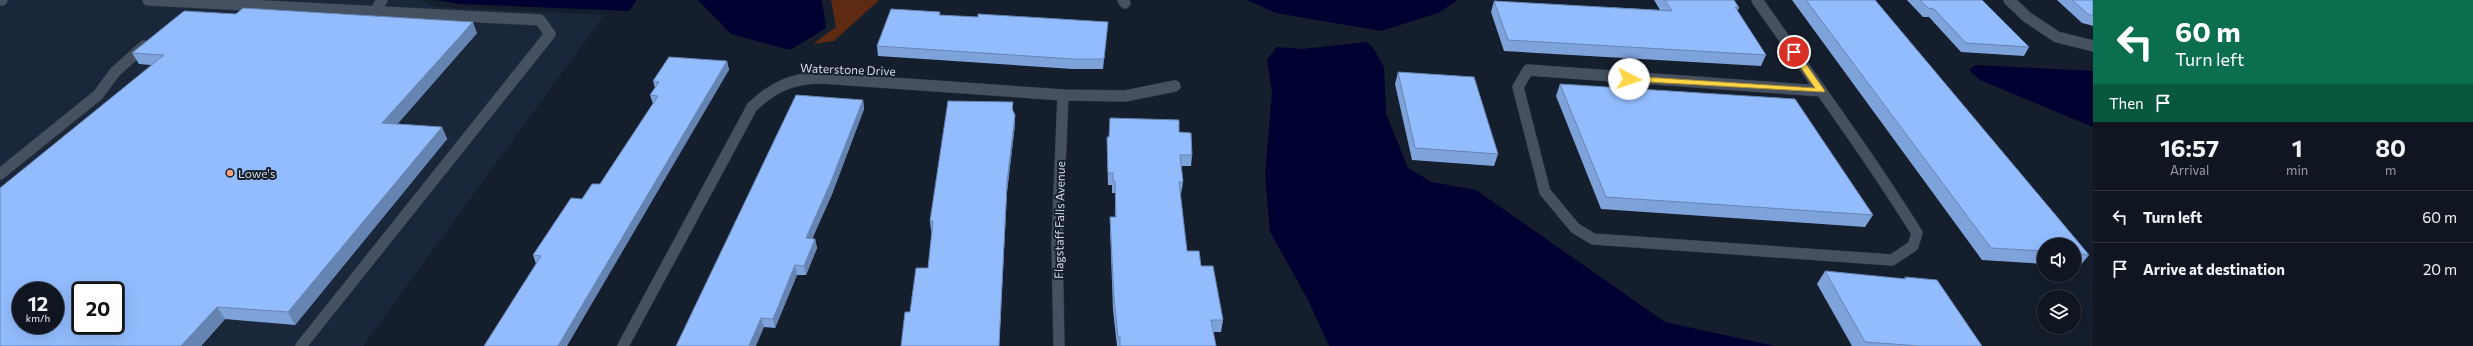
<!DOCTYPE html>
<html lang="en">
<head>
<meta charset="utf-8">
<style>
  body { margin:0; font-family:Commissioner,sans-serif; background:#191f2a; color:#f1f3f6; height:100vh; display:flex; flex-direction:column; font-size:15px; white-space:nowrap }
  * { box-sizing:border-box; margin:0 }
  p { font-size:13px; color:#9c9fa5 }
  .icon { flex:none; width:22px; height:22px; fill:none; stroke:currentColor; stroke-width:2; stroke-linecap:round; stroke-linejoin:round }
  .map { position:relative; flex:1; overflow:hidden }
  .details { display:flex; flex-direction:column; background:#101621; width:380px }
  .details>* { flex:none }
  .guide { background:#0b6e4f; color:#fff; overflow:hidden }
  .tools { position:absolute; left:2037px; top:238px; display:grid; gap:8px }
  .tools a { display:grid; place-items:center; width:44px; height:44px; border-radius:50%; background:#101621; box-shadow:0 4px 16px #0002,0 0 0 1px #30353f; font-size:20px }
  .speed { position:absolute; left:12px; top:282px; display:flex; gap:8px; font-size:20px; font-weight:700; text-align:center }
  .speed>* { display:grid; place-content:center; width:52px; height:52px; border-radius:50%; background:#101621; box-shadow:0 4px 16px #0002,0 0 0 1px #30353f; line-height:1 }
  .speed small { font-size:10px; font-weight:400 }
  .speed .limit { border:2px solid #111; border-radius:6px; background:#fff; color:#111 }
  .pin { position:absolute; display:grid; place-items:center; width:34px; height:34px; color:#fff; margin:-17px; border:2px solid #fff; border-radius:50%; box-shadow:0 1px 4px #0007 }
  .me { position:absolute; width:44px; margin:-22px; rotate:94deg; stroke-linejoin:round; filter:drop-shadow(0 0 3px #0008) }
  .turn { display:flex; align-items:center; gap:14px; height:84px; padding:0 16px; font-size:18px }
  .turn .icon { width:52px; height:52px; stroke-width:2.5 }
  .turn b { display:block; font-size:28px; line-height:34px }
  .then { display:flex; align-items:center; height:38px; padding:0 16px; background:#0003; gap:8px; font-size:15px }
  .eta { display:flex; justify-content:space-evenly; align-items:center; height:68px; text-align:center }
  .eta b { font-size:24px; font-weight:700; line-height:28px }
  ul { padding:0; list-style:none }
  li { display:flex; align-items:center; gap:12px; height:52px; padding:0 16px; border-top:1px solid #30353f }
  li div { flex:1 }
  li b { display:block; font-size:15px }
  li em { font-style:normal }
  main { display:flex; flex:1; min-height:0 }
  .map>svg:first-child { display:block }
  .built { fill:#1a273a; fill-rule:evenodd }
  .green { fill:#5e2a11 }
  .water { fill:#000031 }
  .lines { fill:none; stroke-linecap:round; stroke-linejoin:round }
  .service-casing { stroke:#313742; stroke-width:12 }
  .minor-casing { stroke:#313742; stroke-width:12 }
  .service { stroke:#455060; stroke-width:11 }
  .minor { stroke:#455060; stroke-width:11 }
  .wall { fill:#7ea2da }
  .shaded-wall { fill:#6684b2 }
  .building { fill:#92bcfe; stroke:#6684b2; fill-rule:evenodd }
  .route { fill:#ffd54a; stroke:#a68a30 }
  .poi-dot { fill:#f2a17e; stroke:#151e2c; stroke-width:1.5 }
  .labels { text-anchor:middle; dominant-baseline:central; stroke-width:4; stroke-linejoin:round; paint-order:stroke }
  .street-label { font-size:12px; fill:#d6dce6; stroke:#151e2c }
  .poi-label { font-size:12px; fill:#d6dce6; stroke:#151e2c; text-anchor:start }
</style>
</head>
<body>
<main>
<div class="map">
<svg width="2093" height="346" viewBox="0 0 2093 346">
  <rect width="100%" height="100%" fill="#151e2c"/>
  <!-- built -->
  <path class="built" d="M 0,0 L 420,0 L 436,7 L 604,15 L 363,346 L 0,346 ZM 21,291 L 55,291 L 55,325 L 21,325 ZM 81,291 L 115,291 L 115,325 L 81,325 Z"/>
  <!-- green -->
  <polygon class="green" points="831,0 879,0 834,41 813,44 836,27"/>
  <!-- water -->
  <g class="water">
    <polygon points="436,0 637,0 629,11 461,4"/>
    <polygon points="698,0 822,0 826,28 790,50 731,34"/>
    <polygon points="1247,0 1458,0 1438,13 1381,31 1276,13"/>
    <polygon points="1367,42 1374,49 1384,67 1386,114 1408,168 1432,182 1476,190 1665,322 1775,346 1329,346 1307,298 1270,232 1265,175 1272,92 1267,60 1277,47 1302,49"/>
    <polygon points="1976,65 2093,71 2093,127 1980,80 1969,70"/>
  </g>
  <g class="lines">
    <!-- service casing -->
    <g class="service-casing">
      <g id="service">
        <polyline points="0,0 2,0"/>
        <polyline points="148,0 540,20 550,34 301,346"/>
        <polyline points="1123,0 1125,3"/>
        <path d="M 1757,0 C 1811,77 1867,153 1917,233 L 1913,246 L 1892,260 L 1593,239 L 1575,228 L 1545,192 L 1518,87 L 1528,70 L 1821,91"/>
        <polyline points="375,12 382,0"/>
        <polyline points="0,174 98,95 115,72 144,46"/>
      </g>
    </g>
    <!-- minor casing -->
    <g class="minor-casing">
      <g id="minor">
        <polyline points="2009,0 2027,17 2057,37 2093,46"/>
        <path d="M 623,346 L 752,107 C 773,87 792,78 821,78 L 1063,95 L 1125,96 L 1175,86"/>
        <polyline points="1059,346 1057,242 1063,95"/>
      </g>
    </g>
    <!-- service -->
    <use href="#service" class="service"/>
    <!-- minor -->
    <use href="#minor" class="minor"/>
  </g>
  <!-- wall -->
  <g class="wall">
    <polygon points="1654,0 1734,0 1739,8 1737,11 1766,55 1761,66 1504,51 1491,12 1494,1 1660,10"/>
    <polygon points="1792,0 1875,0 2089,255 2079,267 2074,266 2074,245 2044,245 2044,264 1982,260"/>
    <polygon points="1907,0 1982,0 2029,47 2024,56 1961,52 1929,17 1923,17"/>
    <polygon points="2057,0 2093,0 2093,26 2090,25 2082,23"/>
    <polygon points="940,12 940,15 1107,32 1103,69 1073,69 878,56 877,46"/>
    <polygon points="477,33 397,124 442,127 447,139 295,325 225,319 201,346 151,65 139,64 132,53"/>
    <polygon points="727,61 729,70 536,264 533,255 582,199 600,184 653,104 650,95 655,88 653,81"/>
    <polygon points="1398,72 1498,154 1494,166 1412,160 1395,84"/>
    <polygon points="1560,84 1873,215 1865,227 1601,209 1556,96"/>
    <polygon points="863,100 864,109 832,194 812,239 815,239 817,248 806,275 797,275 775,328 764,327 676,346"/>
    <polygon points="1013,102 1013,111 1015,115 1015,124 1007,192 999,346 901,346 910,312 928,268 932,231 931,231 930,221"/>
    <polygon points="1179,132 1192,155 1191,166 1181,166 1183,182 1181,194 1180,194 1187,251 1201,266 1223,320 1221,332 1213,332 1216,346 1117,346 1113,310 1110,229 1110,217 1115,217 1115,193 1112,193 1112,185 1108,185 1107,148 1107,137"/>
    <polygon points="1825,271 1904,279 1905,277 1982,346 1852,346 1817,284"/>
  </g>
  <!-- shaded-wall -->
  <g class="shaded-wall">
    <polygon points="473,22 477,33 388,135 382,123"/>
    <polygon points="727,61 729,70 567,346 558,346"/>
    <polygon points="863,100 864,109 832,194 808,248 806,238"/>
    <polygon points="1015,115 1015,124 1007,192 999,346 1007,182"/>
    <polygon points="442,127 447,139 295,325 288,312"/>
    <polygon points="815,239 817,248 806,275 804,266"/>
    <polygon points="795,265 797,275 775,328 773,319"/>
    <polygon points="217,307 225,319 201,346 181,346"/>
    <polygon points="761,318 764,327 756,346 749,346"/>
  </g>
  <!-- building -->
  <g class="building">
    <polygon points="1665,0 1734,0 1739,8 1735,7 1766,55 1508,40 1494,1 1672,11"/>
    <polygon points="1806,0 1875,0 2089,255 2074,253 2074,245 2044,245 2044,251 1991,248"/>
    <polygon points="1920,0 1982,0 2029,47 1966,43 1934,9 1928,8"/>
    <polygon points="2072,0 2093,0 2093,16 2088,14"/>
    <path d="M 243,8 L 473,22 L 382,123 L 442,127 L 288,312 L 217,307 L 181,346 L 0,346 L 0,188 L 164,55 L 132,53 L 184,11 L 236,14 ZM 21,291 L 55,291 L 55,325 L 21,325 ZM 81,291 L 115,291 L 115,325 L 81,325 Z"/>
    <polygon points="891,9 940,12 939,15 978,17 978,14 1108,22 1104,59 1073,59 877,46"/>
    <polygon points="669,57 727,61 558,346 484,346 541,256 533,255 571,198 582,199 592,184 600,184 658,96 650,95 659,82 653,81"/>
    <polygon points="1398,72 1474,77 1498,154 1415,148"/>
    <polygon points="1560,84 1795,99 1873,215 1606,197"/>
    <polygon points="796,95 863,100 830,184 806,238 815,239 804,266 795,265 773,319 761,318 749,346 676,346"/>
    <polygon points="948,101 1013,102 1012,109 1015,115 1007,182 999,346 901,346 905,312 910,312 916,268 928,268 933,221 930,221"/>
    <polygon points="1110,118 1179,120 1179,132 1191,133 1192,155 1180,155 1183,182 1179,182 1187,251 1199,251 1201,266 1213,266 1223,320 1211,320 1216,346 1120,346 1120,337 1118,337 1114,298 1110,217 1116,217 1115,181 1113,181 1113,173 1108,173 1107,137 1109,137"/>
    <polygon points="1825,271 1906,279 1905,277 1937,280 1982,346 1920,346 1865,342"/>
  </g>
  <!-- route -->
  <polygon class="route" points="1791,50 1796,50 1825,91 1824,92 1629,81 1625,79 1629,76 1815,88 1790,52"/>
  <!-- markers -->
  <circle class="poi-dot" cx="230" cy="173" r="4"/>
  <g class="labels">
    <!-- street labels -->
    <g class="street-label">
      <text transform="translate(848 69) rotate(2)">Waterstone Drive</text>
      <text transform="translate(1059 220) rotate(-89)">Flagstaff Falls Avenue</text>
    </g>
    <!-- poi labels -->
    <g class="poi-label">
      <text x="238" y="173">Lowe's</text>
    </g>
  </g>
</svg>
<div class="tools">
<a><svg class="icon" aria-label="sound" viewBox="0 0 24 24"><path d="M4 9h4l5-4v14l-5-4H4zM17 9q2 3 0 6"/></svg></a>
<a><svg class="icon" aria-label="layers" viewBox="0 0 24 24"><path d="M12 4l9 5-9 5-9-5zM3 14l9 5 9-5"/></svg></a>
</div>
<div class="speed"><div>12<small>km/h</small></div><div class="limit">20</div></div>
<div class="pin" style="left:1794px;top:52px;background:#d93025"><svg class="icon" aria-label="arrive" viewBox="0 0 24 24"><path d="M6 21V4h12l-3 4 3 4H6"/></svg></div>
<svg class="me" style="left:1629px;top:79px" viewBox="-20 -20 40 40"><circle r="19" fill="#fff"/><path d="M0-13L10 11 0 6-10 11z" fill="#ffd54a"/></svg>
</div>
<section class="details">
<div class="guide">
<div class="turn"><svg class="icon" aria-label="left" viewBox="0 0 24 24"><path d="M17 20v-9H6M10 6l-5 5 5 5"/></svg><div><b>60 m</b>Turn left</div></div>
<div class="then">Then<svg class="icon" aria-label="arrive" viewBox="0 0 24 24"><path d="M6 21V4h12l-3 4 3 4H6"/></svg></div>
</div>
<div class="eta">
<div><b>16:57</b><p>Arrival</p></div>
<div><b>1</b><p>min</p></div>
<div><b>80</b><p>m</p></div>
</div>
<ul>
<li><svg class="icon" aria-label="left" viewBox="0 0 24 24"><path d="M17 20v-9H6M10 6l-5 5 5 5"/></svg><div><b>Turn left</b></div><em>60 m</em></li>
<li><svg class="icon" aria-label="arrive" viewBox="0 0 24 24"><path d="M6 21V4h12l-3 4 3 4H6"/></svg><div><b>Arrive at destination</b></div><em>20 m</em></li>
</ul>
</section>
</main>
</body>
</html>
